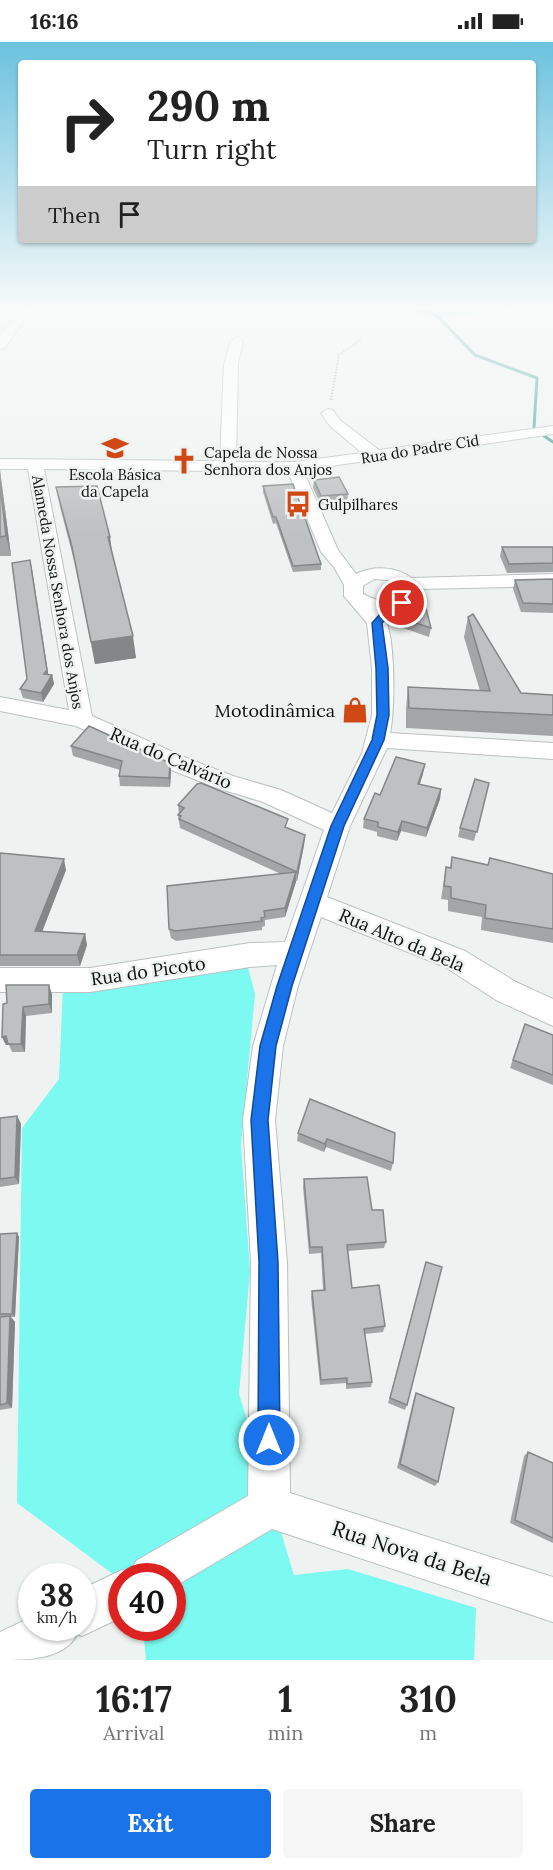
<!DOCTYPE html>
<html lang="en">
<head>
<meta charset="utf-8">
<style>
  body { margin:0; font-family:Lora,serif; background:#f6f6f6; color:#222; height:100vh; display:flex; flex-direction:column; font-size:22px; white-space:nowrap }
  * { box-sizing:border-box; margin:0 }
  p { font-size:20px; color:#767676 }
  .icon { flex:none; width:33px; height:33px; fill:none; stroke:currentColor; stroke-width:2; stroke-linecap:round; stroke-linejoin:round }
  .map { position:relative; height:1618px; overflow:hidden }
  .sheet { display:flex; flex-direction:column; background:#fff; flex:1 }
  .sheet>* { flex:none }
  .guide { position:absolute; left:18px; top:18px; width:518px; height:183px; border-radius:6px; box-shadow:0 2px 4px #0004; background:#fff; color:#222; overflow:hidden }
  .speed { position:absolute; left:18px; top:1521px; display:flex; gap:12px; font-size:30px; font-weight:700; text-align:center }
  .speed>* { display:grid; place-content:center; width:78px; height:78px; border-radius:50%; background:#fff; box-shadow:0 2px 4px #0004; line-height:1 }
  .speed small { font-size:15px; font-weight:400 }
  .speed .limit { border:9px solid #d22; background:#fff; color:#111 }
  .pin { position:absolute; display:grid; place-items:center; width:51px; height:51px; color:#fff; margin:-26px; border:3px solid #fff; border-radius:50%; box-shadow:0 2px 6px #0007 }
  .me { position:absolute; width:66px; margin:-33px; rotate:0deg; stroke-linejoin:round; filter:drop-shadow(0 0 4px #0008) }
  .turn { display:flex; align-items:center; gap:21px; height:126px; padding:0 30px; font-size:27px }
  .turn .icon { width:78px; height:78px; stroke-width:2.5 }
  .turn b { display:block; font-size:42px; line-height:51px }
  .then { display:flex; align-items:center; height:57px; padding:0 30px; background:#0003; gap:12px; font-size:22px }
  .eta { display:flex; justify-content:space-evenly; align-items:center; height:102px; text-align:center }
  .eta b { font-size:36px; font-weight:700; line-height:42px }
  .action { display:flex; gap:12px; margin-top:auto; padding:12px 30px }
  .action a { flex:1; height:69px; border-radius:6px; background:#1a73e8; color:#fff; font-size:24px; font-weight:700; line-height:69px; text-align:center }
  .action a+a { background:#f6f6f6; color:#222 }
  .status { display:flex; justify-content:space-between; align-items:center; height:42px; padding:0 30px; background:#fff; direction:ltr }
  .status svg { height:16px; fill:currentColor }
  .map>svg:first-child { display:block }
  .green { fill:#7cf9f0 }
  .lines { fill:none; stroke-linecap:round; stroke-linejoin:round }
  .stream { stroke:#3d9c96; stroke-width:3 }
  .minor-casing { stroke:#bcc0c0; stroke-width:2 }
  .path { stroke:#a9adac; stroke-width:2; stroke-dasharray:1.5 1.5; stroke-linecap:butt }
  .minor { fill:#fff; fill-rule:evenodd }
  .wall { fill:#a3a6a6 }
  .shaded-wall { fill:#848787 }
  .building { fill:#bdc1c1; stroke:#848787; stroke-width:1.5 }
  .route { fill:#1a73e8; stroke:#114b97; stroke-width:1.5 }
  .labels { text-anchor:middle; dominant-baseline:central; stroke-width:5; stroke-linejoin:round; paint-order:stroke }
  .far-street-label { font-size:15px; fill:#0e0f0f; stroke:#eef3f2 }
  .far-poi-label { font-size:15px; fill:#0e0f0f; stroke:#eef3f2; text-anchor:start }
  .poi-label { font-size:18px; fill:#0e0f0f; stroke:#eef3f2; text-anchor:end }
  .street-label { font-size:18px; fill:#0e0f0f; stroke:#eef3f2 }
  .near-street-label { font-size:21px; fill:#0e0f0f; stroke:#eef3f2 }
</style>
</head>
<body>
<div class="status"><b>16:16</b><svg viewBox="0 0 49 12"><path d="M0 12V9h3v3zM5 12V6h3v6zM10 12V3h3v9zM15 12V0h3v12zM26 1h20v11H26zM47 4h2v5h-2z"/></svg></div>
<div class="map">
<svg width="553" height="1618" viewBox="0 0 553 1618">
  <rect width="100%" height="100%" fill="#eef3f2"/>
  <!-- green -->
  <g class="green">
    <polygon points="398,267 478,267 485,272 436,276"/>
    <polygon points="247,922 255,952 241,1103 250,1229 239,1352 294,1533 348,1527 476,1566 474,1618 146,1618 143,1586 172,1586 172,1534 122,1534 121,1538 17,1461 22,1086 59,1037 63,944"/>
  </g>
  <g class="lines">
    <!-- stream -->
    <g class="stream">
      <polyline points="415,267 437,274 475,313 537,336 534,385"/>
      <polyline points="544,394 553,400"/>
    </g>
    <!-- minor casing -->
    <g class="minor-casing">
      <g id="minor">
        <polygon points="20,267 32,267 5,306 0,307 0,294"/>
        <path d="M 237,295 L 243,299 L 238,322 L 236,420 L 294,420 L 362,411 L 330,384 L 321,371 L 328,367 L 333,368 L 340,378 L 379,408 L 553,384 L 553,392 L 303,428 L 338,508 L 356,532 C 374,523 396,525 412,536 L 553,532 L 553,544 L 420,547 C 421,567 394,572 379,570 C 381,573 386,577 387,582 C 395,604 395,667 390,691 L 553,701 L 553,717 L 387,706 L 350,784 L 327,855 L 465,909 L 516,940 L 553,957 L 553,984 L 496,958 L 445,925 L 321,875 L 298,944 L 283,1004 L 275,1078 L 287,1220 L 290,1451 L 553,1535 L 553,1580 L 272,1487 L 172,1546 L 172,1534 L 122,1534 L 122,1575 L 82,1594 L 77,1592 C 65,1618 26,1618 0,1618 L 0,1590 L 32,1575 L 32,1586 L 82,1586 L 82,1547 L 122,1528 L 130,1531 L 136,1519 L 248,1454 L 251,1220 L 243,1078 L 253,1004 L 277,923 L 250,925 L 90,950 L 0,950 L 0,926 L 90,926 L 250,901 L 285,900 L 324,788 L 263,760 L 217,746 L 166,726 L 76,684 L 0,669 L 0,655 L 69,668 L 28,427 L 0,427 L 0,417 L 220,419 L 224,322 L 231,299 ZM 44,427 L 288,430 L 321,510 L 334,525 L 344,543 L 344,554 L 367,581 L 372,626 L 372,673 L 362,711 L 332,771 L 281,748 L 233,734 L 182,714 L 92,674 ZM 374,537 L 388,538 L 402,547 L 401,552 C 390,562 376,559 363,552 L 363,544 Z"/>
      </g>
    </g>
    <!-- path -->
    <polyline class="path" points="331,358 339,313 361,297"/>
    <!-- minor -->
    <use href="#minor" class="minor"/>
  </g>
  <!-- wall -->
  <g class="wall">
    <polygon points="0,428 11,514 0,514"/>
    <polygon points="314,438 348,452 347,461 321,463 313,446"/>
    <polygon points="263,444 321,522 321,528 293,530 276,481 273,482 263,450"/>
    <polygon points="56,445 113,516 136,616 95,622 76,526 60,465"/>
    <polygon points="502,505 553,505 553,530 507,531 500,514"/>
    <polygon points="30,518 48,632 52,633 54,642 43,660 23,656 20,647 27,637"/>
    <polygon points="553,537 553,571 521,570 513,547 515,538"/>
    <polygon points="468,575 521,651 553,653 553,694 406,686 406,666 408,645 480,649 464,595"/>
    <polygon points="404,577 431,586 429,595 403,586"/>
    <polygon points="71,704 170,721 171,730 170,745 120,744 119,734 120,728 73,714"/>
    <polygon points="423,732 420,742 441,747 440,757 426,795 401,789 397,799 377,794 377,790 363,786 364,777 380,753"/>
    <polygon points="489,741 474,799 458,795 460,786"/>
    <polygon points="178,763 305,793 304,803 297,839 296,839 285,875 265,878 265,884 262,885 262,888 176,899 171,896 169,887 281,832 180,786 178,773 179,772"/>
    <polygon points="0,811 66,828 42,890 85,892 87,903 80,924 0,924"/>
    <polygon points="452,815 488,823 553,832 553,901 481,888 482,875 448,869 448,858 441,857 446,825 450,826"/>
    <polygon points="52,952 52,971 26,974 25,1010 12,1010 9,1003 6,1003 2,995 7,961"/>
    <polygon points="522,991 553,993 553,1043 510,1026"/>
    <polygon points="310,1057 393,1121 391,1129 326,1105 324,1110 297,1099 298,1091"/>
    <polygon points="17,1074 21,1082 19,1142 0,1145 0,1076"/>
    <polygon points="304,1137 372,1168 386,1200 384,1206 348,1209 352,1246 385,1284 383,1290 365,1292 372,1340 371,1345 346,1347 346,1341 320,1343 311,1255 312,1249 323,1248 321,1211 309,1212 303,1145"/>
    <polygon points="17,1191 19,1195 15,1275 11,1275 15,1280 12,1366 0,1368 0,1275 4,1275 0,1274 0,1192"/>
    <polygon points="426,1220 407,1363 405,1368 388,1361"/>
    <polygon points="416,1351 438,1440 435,1444 397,1426 414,1356"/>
    <polygon points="528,1410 553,1421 553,1501 510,1481 524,1414"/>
  </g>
  <!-- shaded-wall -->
  <g class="shaded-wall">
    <polygon points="0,428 11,514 6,494 0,443"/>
    <polygon points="108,495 110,495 113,516"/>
    <polygon points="30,518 32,527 49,637 44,632"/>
    <polygon points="133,594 136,616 95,622 91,600"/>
    <polygon points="52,633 54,642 43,660 41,651"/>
    <polygon points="170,721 171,730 170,745 169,736"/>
    <polygon points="425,722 423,732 416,751 418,742"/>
    <polygon points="441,747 440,757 426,795 427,786"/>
    <polygon points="402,779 401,789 397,799 398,790"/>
    <polygon points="305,793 304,803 297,839 297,830"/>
    <polygon points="64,817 66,828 38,900 35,889"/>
    <polygon points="296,830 296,840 285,875 285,866"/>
    <polygon points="85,892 87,903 80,924 77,913"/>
    <polygon points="49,943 52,952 52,971 49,962"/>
    <polygon points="23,965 26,974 25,1010 21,1002"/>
    <polygon points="6,994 9,1003 6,1003 2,995"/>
    <polygon points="17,1074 21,1082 19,1142 15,1135"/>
    <polygon points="327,1097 326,1105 324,1110 325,1102"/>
    <polygon points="17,1191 19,1195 15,1275 12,1272"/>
    <polygon points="10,1274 15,1280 12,1366 7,1361"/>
  </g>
  <!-- building -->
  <g class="building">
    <polygon points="339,435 348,452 321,454 314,438"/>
    <polygon points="293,442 321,522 293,524 276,475 273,475 263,444"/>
    <polygon points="0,443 6,494 0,495"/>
    <polygon points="97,444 110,495 108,495 133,594 91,600 72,505 56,445"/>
    <polygon points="502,505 553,505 553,521 509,522"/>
    <polygon points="30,518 47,628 44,632 52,633 41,651 20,647 27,637 12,521"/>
    <polygon points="553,537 553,562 523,561 515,538"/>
    <polygon points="423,555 431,586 404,577"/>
    <polygon points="473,572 521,651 553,653 553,673 409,666 408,645 490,649 468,575"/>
    <polygon points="89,684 170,721 169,736 119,734 122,719 71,704"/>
    <polygon points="396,715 425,722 418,742 441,747 427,786 402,779 398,790 378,785 378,780 364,777 375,751 380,753"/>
    <polygon points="475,737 489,741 477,790 460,786"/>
    <polygon points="201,741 288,777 285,785 305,793 297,830 179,777 181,774 178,773 184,766 178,763 197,742"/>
    <polygon points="0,811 64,817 35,889 85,892 77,913 0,913"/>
    <polygon points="452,815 488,823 490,816 553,832 553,887 485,876 486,863 451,856 451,845 444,844 446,825 451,826"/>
    <polygon points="296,830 285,866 264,869 265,875 261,876 262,879 175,889 169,887 167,844"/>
    <polygon points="6,943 49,943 49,962 23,965 21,1002 8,1002 6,994 2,995 3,962 7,961"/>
    <polygon points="525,982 553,993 553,1033 513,1018"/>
    <polygon points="310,1057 395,1091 393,1121 327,1097 325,1102 298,1091"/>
    <polygon points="17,1074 15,1135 0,1137 0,1076"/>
    <polygon points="367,1135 372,1168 383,1168 386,1200 347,1203 352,1246 379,1243 385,1284 364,1287 372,1340 347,1342 347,1336 321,1338 312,1249 325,1248 322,1205 310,1205 304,1137"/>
    <polygon points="17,1191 12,1272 0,1272 0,1192"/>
    <polygon points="426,1220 442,1225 407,1363 390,1356"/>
    <polygon points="10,1274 7,1361 0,1363 0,1275"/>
    <polygon points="416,1351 454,1366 438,1440 400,1422"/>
    <polygon points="528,1410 553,1421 553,1496 515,1478"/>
  </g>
  <!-- sky -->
  <linearGradient id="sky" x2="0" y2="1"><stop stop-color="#6bc2de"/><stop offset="0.54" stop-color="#f7faf9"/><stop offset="1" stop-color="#f7faf9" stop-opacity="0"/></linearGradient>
  <rect width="553" height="493" fill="url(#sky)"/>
  <!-- route -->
  <polygon class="route" points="402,558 406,559 406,563 398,566 382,581 388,626 389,673 384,698 344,784 292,944 276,1004 268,1078 278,1220 280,1398 277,1406 269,1409 261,1406 258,1398 259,1220 251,1078 260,1004 277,944 331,784 372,698 377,673 376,626 372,581 390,561"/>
  <!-- icons -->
  <defs>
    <g id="school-bare" transform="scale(2.07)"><path d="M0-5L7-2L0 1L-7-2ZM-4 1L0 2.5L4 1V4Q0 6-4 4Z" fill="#d04915" stroke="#eef3f2" stroke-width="2.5" paint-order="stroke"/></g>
    <g id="church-bare" transform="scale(2.07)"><path d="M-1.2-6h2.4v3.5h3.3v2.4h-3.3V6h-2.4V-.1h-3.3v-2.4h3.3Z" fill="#d04915" stroke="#eef3f2" stroke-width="2.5" paint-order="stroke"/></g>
    <g id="bus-bare" transform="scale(2.07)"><path d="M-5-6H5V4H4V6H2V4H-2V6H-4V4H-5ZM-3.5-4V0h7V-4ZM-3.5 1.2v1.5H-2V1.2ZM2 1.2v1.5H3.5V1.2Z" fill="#d04915" stroke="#eef3f2" stroke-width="2.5" paint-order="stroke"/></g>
    <g id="shop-bare" transform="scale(2.07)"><path d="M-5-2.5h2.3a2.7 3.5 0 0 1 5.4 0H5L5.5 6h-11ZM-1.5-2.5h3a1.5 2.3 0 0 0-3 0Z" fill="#d04915" stroke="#eef3f2" stroke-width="2.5" paint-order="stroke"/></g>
  </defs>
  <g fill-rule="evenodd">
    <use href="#school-bare" x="115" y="406"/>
    <use href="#church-bare" x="184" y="419"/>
    <use href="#bus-bare" x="298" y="462"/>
    <use href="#shop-bare" x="355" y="668"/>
  </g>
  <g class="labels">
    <!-- far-street labels -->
    <g class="far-street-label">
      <text transform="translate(420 407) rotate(-9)">Rua do Padre Cid</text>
      <text transform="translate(58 550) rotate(80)">Alameda Nossa Senhora dos Anjos</text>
    </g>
    <!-- far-poi labels -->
    <g class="far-poi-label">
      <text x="204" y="410">Capela de Nossa<tspan x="204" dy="17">Senhora dos Anjos</tspan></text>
      <text x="115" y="432" text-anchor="middle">Escola Básica<tspan x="115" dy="17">da Capela</tspan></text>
      <text x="318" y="462">Gulpilhares</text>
    </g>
    <!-- poi labels -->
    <g class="poi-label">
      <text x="335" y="668">Motodinâmica</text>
    </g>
    <!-- street labels -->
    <g class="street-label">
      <text transform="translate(171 716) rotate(23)">Rua do Calvário</text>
      <text transform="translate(402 898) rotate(23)">Rua Alto da Bela</text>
      <text transform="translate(148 929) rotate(-8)">Rua do Picoto</text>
    </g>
    <!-- near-street labels -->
    <g class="near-street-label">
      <text transform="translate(412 1511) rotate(18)">Rua Nova da Bela</text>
    </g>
  </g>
</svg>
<div class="speed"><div>38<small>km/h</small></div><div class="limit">40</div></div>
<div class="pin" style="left:402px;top:561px;background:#d93025"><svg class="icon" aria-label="arrive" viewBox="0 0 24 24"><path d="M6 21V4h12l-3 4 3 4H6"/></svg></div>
<svg class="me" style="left:269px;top:1398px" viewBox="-20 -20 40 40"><circle r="17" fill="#1a73e8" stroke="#fff" stroke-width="3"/><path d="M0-11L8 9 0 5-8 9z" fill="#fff"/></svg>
<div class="guide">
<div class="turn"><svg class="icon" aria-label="right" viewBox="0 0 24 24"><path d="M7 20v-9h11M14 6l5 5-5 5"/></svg><div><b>290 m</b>Turn right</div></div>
<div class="then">Then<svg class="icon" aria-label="arrive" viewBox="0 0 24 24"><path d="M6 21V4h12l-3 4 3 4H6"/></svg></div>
</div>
</div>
<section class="sheet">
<div class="eta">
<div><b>16:17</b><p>Arrival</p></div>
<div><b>1</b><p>min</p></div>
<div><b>310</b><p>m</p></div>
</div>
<div class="action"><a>Exit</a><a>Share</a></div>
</section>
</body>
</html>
